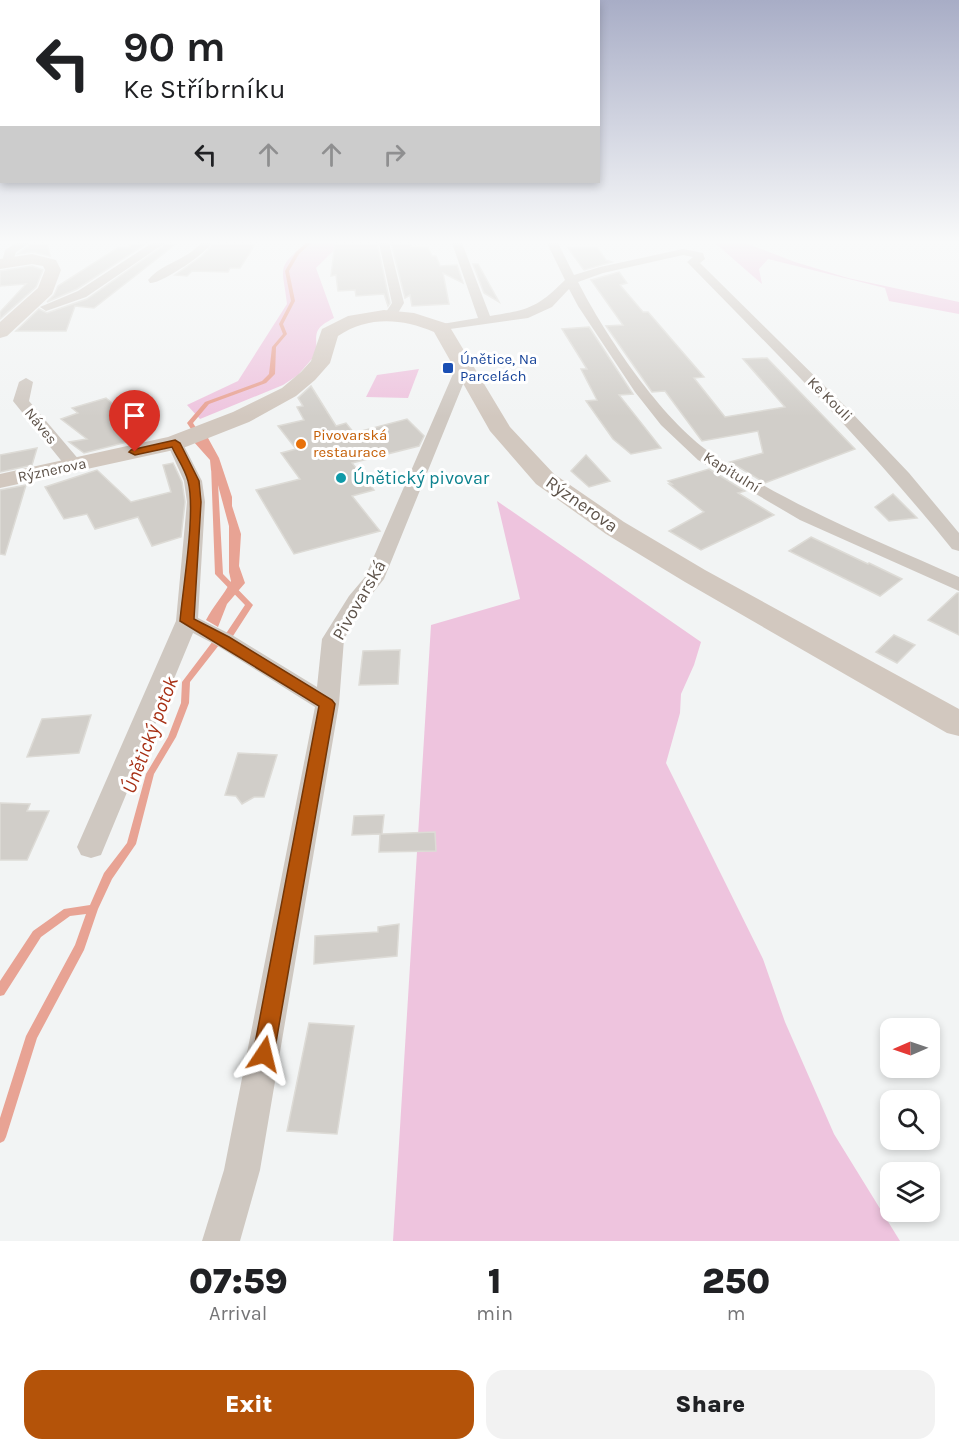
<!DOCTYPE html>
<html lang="en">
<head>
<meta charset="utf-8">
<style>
  body { margin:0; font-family:Karla,sans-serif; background:#f2f2f2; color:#202124; height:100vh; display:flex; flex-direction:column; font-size:22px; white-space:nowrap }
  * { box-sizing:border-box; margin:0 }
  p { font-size:20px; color:#757577 }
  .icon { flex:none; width:33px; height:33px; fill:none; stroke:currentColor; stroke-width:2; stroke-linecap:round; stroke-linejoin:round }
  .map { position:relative; height:1241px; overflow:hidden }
  .panel { display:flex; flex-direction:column; background:#fff; flex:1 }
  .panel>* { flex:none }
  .hud { position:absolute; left:0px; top:0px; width:600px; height:183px; box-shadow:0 3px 9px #0003; background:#fff; color:#202124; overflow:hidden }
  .needle { width:39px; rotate:268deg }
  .tools { position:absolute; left:880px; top:1018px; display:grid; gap:12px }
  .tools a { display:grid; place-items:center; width:60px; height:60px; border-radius:12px; background:#fff; box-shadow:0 3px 9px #0003; font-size:30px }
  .pin { position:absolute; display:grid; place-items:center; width:51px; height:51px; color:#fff; margin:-62px -26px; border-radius:50% 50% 50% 0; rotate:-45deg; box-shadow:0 0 6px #0007 }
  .pin .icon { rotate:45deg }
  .me { position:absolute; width:66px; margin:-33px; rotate:10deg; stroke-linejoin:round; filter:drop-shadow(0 0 4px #0008) }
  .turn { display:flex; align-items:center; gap:21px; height:126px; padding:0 24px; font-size:27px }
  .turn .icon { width:78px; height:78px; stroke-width:2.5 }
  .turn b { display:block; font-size:42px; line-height:51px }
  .lanes { display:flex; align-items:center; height:57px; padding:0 24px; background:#0003; justify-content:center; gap:30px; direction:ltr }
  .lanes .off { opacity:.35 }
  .eta { display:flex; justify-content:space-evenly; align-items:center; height:102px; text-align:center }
  .eta b { font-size:36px; font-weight:800; line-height:42px }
  .action { display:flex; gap:12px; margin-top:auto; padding:12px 24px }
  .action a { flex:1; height:69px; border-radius:18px; background:#b45309; color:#fff; font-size:24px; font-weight:800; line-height:69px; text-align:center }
  .action a+a { background:#f2f2f2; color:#202124 }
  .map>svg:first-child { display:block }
  .green { fill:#eec4de }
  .water { fill:#e8a394 }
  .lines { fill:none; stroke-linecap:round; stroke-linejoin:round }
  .stream { fill:#e8a394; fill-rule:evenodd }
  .building { fill:#d1cec9; stroke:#dddbd6; stroke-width:1.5 }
  .street { fill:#cfc8c1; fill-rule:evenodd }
  .secondary { fill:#d2c8bf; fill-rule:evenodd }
  .route { fill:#b45309; stroke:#753606; stroke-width:1.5 }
  .transit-dot { fill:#1a4fb4; stroke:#fff; stroke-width:2 }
  .food-dot { fill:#e8710a; stroke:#fff; stroke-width:2 }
  .culture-dot { fill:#0f9aa8; stroke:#fff; stroke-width:2 }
  .labels { text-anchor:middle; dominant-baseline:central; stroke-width:6; stroke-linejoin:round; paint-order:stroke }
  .far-transit-label { font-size:15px; fill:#164399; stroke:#fff; text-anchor:start }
  .far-street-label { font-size:15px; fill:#5e534a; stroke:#fff }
  .far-food-label { font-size:15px; fill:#c56008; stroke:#fff; text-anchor:start }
  .culture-label { font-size:18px; fill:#0d838f; stroke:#fff; text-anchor:start }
  .street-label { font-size:18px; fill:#5e534a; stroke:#fff }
  .water-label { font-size:20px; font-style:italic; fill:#a73015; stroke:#fff }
</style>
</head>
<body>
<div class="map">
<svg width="959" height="1241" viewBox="0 0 959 1241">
  <rect width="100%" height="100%" fill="#f2f4f4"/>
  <!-- green -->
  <g class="green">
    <path d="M 306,243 L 341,243 L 316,268 L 334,318 C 315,328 315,331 317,353 L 298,375 L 283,385 L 200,419 L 187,405 L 238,381 L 287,304 C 283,267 275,269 306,243 Z"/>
    <polygon points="715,243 746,243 795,262 848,278 959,302 959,314 889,301 885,288 768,259 759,269 762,284"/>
    <polygon points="419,369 408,398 366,397 377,375"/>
    <polygon points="497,501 701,642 694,665 681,694 680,713 666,763 763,959 785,1022 834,1134 900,1241 393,1241 431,625 520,599"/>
  </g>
  <!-- water -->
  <path class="water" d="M 185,432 L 208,438 L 219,458 L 232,497 L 232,506 L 241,534 L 239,566 L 245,583 L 227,604 L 218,627 L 206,620 C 213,606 224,595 231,581 L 229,572 L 229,526 L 215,474 L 211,470 L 210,460 Z"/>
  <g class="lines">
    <!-- stream -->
    <g class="stream">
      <polygon points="306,243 311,243 299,254 289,271 295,301 283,324 287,334 276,347 275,374 266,383 209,404 193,423 200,434 199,435 195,435 187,423 205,402 262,381 269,374 272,347 283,334 279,324 291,301 285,271 296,252"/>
      <polygon points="214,463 217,465 223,574 253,605 233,636 219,645 190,682 189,703 176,737 154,774 136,844 112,879 98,909 84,950 37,1038 6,1137 4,1141 0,1143 0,1118 26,1036 75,945 86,914 70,916 41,937 4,995 0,996 0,981 33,931 64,909 90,905 104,873 127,843 146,774 168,737 181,703 182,682 213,641 227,632 245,605 215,574 211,465"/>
    </g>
  </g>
  <!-- building -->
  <g class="building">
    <polygon points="32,243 47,243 50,256 33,252 18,254"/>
    <polygon points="134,243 147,243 77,289 47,302 54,295 58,286 119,247 127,248"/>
    <polygon points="167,243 177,243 94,308 75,306 66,331 16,331 39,309 47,313 87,299"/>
    <polygon points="214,243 256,243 240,268 230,268 228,272 192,271 187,276 175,275 202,256"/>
    <polygon points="335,243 377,243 390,303 388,306 384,294 356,296 355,290 338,291 336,275 331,276"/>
    <polygon points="391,243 411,243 411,246 428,247 432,256 436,256 440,266 457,265 463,283 443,273 449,304 412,306 410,295 405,298"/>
    <polygon points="597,247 606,260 612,262 584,270 568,248"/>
    <polygon points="473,264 478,264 499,302 484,293"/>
    <polygon points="32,266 43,270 36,287 0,319 0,312 26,284 0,286 0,271"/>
    <polygon points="619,272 627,283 620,285 643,312 648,312 704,377 694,378 725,417 785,407 743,359 767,358 855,449 765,483 730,462 763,453 758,431 702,441 665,391 652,392 606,326 623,325 591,280"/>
    <polygon points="589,327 633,394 619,395 661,448 631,454 613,439 586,401 597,400 581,369 587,369 562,329"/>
    <polygon points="311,386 336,426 346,423 354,433 407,419 424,436 419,446 352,463 374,490 352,496 380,531 294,554 256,490 300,479 281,453 296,449 278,426 304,420 297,407 303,406 298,398"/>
    <polygon points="106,398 137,424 114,429 119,432 136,429 139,439 84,453 69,442 87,439 61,419 78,413 72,408"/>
    <polygon points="37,448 32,465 0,472 0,455"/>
    <polygon points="586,455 610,481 589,487 571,471"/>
    <polygon points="173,463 182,482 185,502 181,537 152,546 138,517 95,529 87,514 64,519 45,487 97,470 131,502 171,492 163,465"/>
    <polygon points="709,469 745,491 738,493 774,515 701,550 669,531 704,512 669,484 672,484 668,481"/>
    <polygon points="26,485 5,555 0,554 0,490"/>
    <polygon points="893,494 917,518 889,521 875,507"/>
    <polygon points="811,537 868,564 869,563 902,579 880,596 789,551"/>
    <polygon points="957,593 959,593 959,635 928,620"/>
    <polygon points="894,635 915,645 897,663 876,652"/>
    <polygon points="400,650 398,684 359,685 363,651"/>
    <polygon points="91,715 79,753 27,757 42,719"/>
    <polygon points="238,753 277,755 264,797 254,797 242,804 236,796 225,795"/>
    <polygon points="0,803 30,804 27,811 49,811 27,860 0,860"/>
    <polygon points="384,815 382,834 435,832 436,851 379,852 380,834 352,835 354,816"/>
    <polygon points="399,924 397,956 314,964 315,936 378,932 378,927"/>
    <polygon points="309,1023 354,1026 337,1134 287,1131"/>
  </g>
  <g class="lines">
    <!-- street -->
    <g class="street">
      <polygon points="16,243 30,243 16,252 12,264 4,264 2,262 5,250"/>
      <polygon points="152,243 165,243 86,297 46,311 40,307 78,291"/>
      <path d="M 201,243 L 212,243 C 205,254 161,284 150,283 L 148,280 C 162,263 187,260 201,243 Z"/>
      <polygon points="379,243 389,243 404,303 395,318 390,319 384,315 392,303"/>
      <path d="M 452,243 L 462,243 L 490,316 C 528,310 537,308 565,280 L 547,243 L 558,243 L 574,275 L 600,267 L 683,249 L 703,253 L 705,259 L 700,263 L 851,412 L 909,473 L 959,533 L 959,551 L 952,549 C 870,447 781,358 689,264 L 687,262 L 693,257 L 683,255 L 603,273 L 578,282 C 605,335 662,420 711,453 C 788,505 875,540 959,577 L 959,591 L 800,520 L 698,460 L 661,425 L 635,392 L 578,306 L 569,289 L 552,307 L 528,318 L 436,331 L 434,328 L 436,325 L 478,318 Z"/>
      <polygon points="463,363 470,367 384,579 364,604 344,639 339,704 260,1170 240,1241 202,1241 224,1170 315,707 216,645 193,633 101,855 91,858 81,855 77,847 176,621 187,502 184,481 167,443 175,438 181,440 202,481 205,502 198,618 232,635 317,687 322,639 349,596 365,577 456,367"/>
      <polygon points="26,378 33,382 29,401 80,461 82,465 80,469 68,469 13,401 19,382"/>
    </g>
    <!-- secondary -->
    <g class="secondary">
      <polygon points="32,254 56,260 61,270 52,294 7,336 0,338 0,322 38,288 45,270 43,266 32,264 0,269 0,259"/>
      <path d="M 384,310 L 414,313 L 448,324 L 510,427 L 554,474 L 624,522 L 705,570 L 959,709 L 959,736 L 947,733 L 685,582 L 606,534 L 536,484 L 490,431 L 434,332 C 401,318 368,316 338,336 L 330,363 L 315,380 L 296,396 L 249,422 L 183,448 L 0,488 L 0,474 L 168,437 L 233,412 L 282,388 L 301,372 L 311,361 L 322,329 L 348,316 Z"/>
    </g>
  </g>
  <!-- sky -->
  <linearGradient id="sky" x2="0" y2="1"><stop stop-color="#a8adc6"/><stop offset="0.58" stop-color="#f9fafa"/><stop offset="1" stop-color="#f9fafa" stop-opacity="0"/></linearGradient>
  <rect width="959" height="417" fill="url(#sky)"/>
  <!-- route -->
  <path class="route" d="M 175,440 L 180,443 L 199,481 L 201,502 L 194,619 L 229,637 L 332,700 L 335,704 L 274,1054 L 271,1061 L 264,1064 L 256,1061 L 253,1054 L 319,706 L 180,621 C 183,586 196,512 188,481 C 185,469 177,458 172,447 L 135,455 L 129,452 L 131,450 Z"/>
  <!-- markers -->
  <rect class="transit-dot" x="442" y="362" width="12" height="12" rx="3"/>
  <circle class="food-dot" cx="301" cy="444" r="6"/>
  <circle class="culture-dot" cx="341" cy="478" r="6"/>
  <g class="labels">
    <!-- far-transit labels -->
    <g class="far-transit-label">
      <text x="460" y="359">Únětice, Na<tspan x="460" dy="17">Parcelách</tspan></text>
    </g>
    <!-- far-street labels -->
    <g class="far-street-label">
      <text transform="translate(830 399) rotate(45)">Ke Kouli</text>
      <text transform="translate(41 426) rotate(51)">Náves</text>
      <text transform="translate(52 470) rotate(-12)">Rýznerova</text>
      <text transform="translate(732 472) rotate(32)">Kapitulní</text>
    </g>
    <!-- far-food labels -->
    <g class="far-food-label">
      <text x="313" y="435">Pivovarská<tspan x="313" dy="17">restaurace</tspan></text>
    </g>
    <!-- culture labels -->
    <g class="culture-label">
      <text x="353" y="478">Únětický pivovar</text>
    </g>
    <!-- street labels -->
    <g class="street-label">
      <text transform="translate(582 504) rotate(35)">Rýznerova</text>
      <text transform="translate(359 600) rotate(-60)">Pivovarská</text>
    </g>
    <!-- water labels -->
    <g class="water-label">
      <text transform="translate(150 735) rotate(-69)">Únětický potok</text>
    </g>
  </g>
</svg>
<div class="tools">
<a><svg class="needle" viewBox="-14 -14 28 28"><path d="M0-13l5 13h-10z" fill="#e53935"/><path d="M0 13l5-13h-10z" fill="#757577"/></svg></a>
<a><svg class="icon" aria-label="search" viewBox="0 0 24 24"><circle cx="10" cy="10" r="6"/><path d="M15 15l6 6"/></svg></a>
<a><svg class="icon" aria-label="layers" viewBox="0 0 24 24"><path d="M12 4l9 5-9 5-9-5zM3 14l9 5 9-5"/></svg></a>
</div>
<div class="pin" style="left:135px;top:452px;background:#d93025"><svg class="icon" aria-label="arrive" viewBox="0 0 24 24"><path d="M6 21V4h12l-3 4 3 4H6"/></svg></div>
<svg class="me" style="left:264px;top:1054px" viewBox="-20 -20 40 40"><path d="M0-17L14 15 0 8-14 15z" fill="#b45309" stroke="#fff" stroke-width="4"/></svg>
<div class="hud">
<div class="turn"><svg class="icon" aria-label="left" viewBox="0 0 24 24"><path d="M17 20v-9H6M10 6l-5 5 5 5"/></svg><div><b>90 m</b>Ke Stříbrníku</div></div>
<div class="lanes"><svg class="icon" aria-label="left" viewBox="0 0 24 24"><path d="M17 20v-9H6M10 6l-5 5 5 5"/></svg><svg class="icon off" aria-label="ahead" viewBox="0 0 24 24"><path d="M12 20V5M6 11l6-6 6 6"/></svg><svg class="icon off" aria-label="ahead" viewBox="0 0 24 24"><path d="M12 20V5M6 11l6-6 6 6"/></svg><svg class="icon off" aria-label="right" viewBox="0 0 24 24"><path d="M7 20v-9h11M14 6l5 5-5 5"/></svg></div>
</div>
</div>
<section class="panel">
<div class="eta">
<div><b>07:59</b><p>Arrival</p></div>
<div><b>1</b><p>min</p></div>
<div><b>250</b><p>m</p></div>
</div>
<div class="action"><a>Exit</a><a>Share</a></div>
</section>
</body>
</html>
